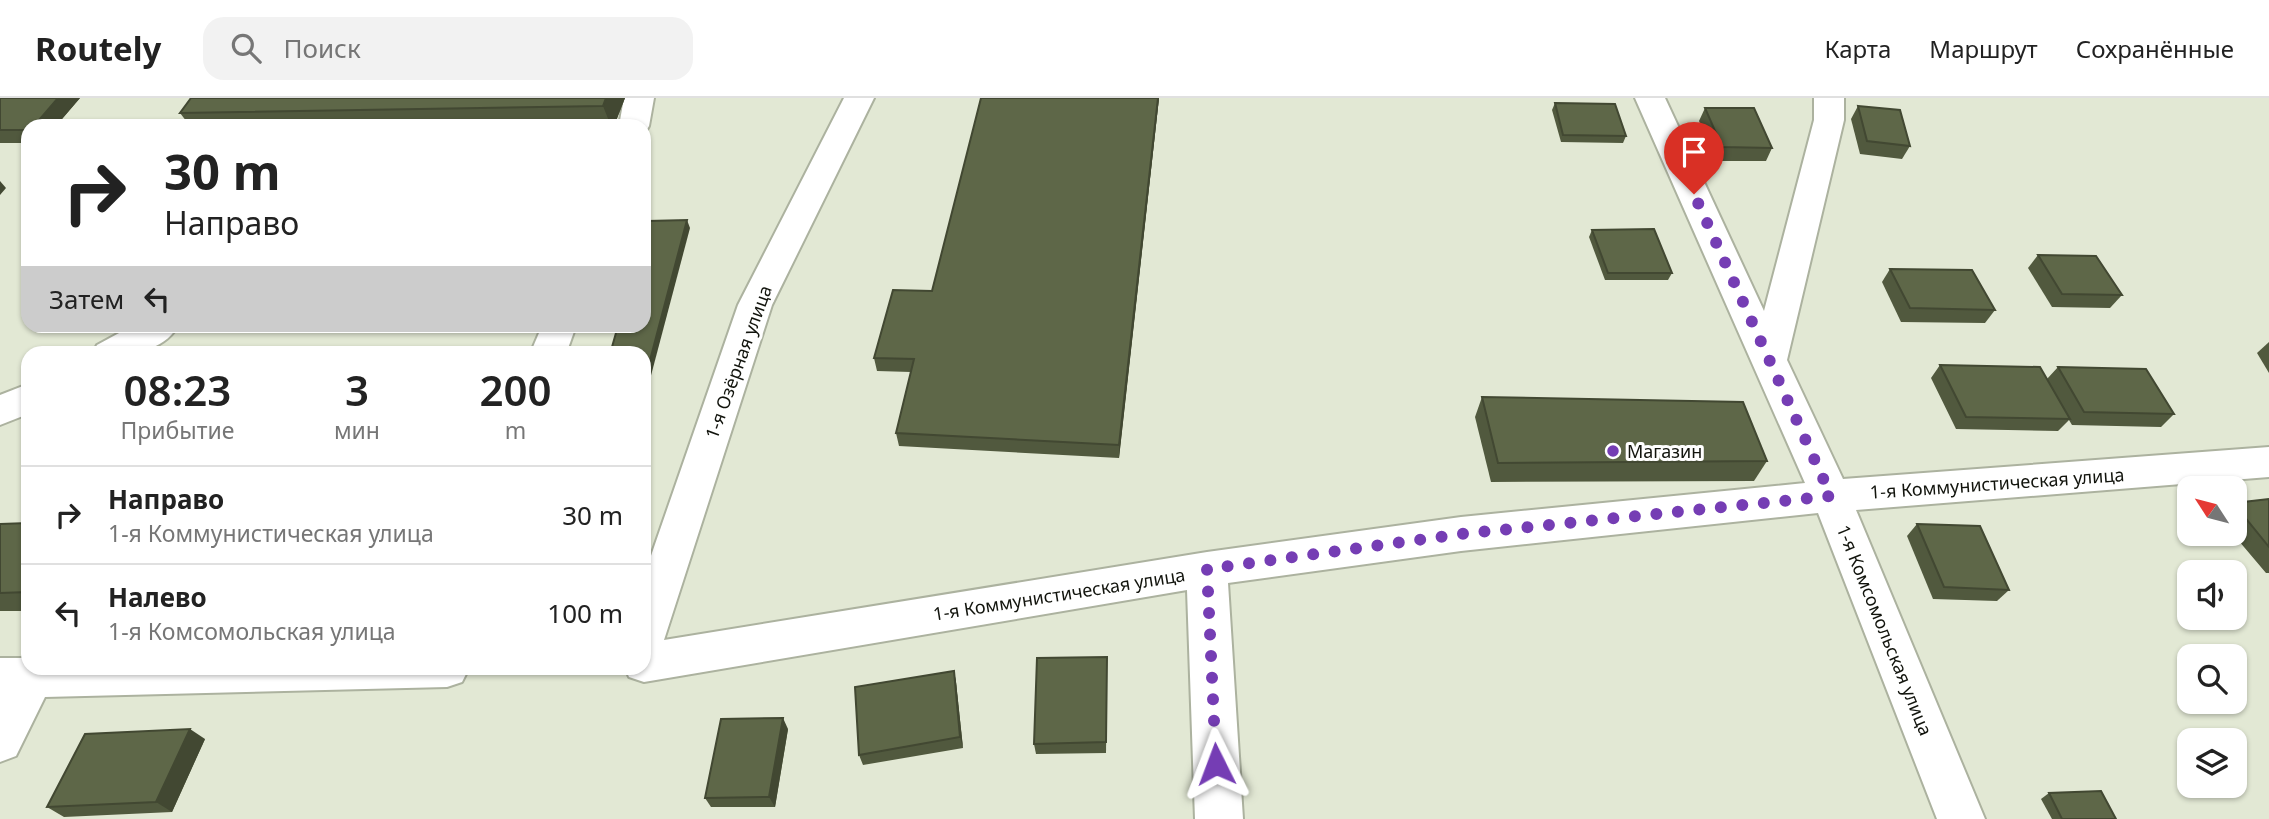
<!DOCTYPE html>
<html lang="ru">
<head>
<meta charset="utf-8">
<style>
  body { margin:0; font-family:"Noto Sans",sans-serif; background:#f2f2f2; color:#222; height:100vh; display:flex; flex-direction:column; font-size:26px; white-space:nowrap }
  * { box-sizing:border-box; margin:0 }
  p { font-size:23px; color:#767676 }
  .icon { flex:none; width:38px; height:38px; fill:none; stroke:currentColor; stroke-width:2; stroke-linecap:round; stroke-linejoin:round }
  .map { position:relative; flex:1; overflow:hidden }
  .drawer { position:absolute; left:21px; top:248px; width:630px; height:329px; display:flex; flex-direction:column; background:#fff; border-radius:21px; box-shadow:0 2px 5px #0004 }
  .drawer>* { flex:none }
  .guide { position:absolute; left:21px; top:21px; width:630px; height:214px; border-radius:21px; box-shadow:0 2px 5px #0004; background:#fff; color:#222; overflow:hidden }
  .needle { width:46px; rotate:306deg }
  .controls { position:absolute; left:2177px; top:378px; display:grid; gap:14px }
  .controls a { display:grid; place-items:center; width:70px; height:70px; border-radius:14px; background:#fff; box-shadow:0 2px 5px #0004; font-size:35px }
  .pin { position:absolute; display:grid; place-items:center; width:60px; height:60px; color:#fff; margin:-72px -30px; border-radius:50% 50% 50% 0; rotate:-45deg; box-shadow:0 0 7px #0007 }
  .pin .icon { rotate:45deg }
  .me { position:absolute; width:77px; margin:-38px; rotate:357deg; stroke-linejoin:round; filter:drop-shadow(0 0 5px #0008) }
  .turn { display:flex; align-items:center; gap:24px; height:147px; padding:0 28px; font-size:32px }
  .turn .icon { width:91px; height:91px; stroke-width:2.5 }
  .turn b { display:block; font-size:49px; line-height:60px }
  .then { display:flex; align-items:center; height:66px; padding:0 28px; background:#0003; gap:14px; font-size:26px }
  .eta { display:flex; justify-content:space-evenly; align-items:center; height:119px; text-align:center }
  .eta b { font-size:42px; font-weight:600; line-height:49px }
  ul { padding:0; list-style:none }
  li { display:flex; align-items:center; gap:21px; height:98px; padding:0 28px; border-top:2px solid #e0e0e0 }
  li div { flex:1 }
  li b { display:block; font-size:26px }
  li em { font-style:normal }
  header { display:flex; align-items:center; gap:42px; box-sizing:border-box; height:98px; padding:0 35px; background:#fff; border-bottom:2px solid #e0e0e0 }
  header strong { font-size:33px }
  nav { display:flex; gap:38px; margin-inline-start:auto; font-size:24px }
  .search { width:490px; height:63px; background:#f2f2f2; display:flex; align-items:center; gap:18px; box-sizing:border-box; padding:0 24px; border-radius:21px; color:#767676; font-size:26px }
  .map>svg:first-child { display:block }
  .lines { fill:none; stroke-linecap:round; stroke-linejoin:round }
  .minor-casing { stroke:#acb29f; stroke-width:4 }
  .minor { fill:#fff; fill-rule:evenodd }
  .wall { fill:#51593e }
  .shaded-wall { fill:#424832 }
  .building { fill:#5e6748; stroke:#424832; stroke-width:2 }
  .route { stroke:#753db4; stroke-width:12; stroke-dasharray:0 21.6 }
  .poi-dot { fill:#753db4; stroke:#fff; stroke-width:2.5 }
  .labels { text-anchor:middle; dominant-baseline:central; stroke-width:6; stroke-linejoin:round; paint-order:stroke }
  .street-label { font-size:18px; fill:#12140d; stroke:#fff }
  .poi-label { font-size:18px; fill:#12140d; stroke:#fff; text-anchor:start }
</style>
</head>
<body>
<header>
<strong>Routely</strong>
<div class="search"><svg class="icon" aria-label="search" viewBox="0 0 24 24"><circle cx="10" cy="10" r="6"/><path d="M15 15l6 6"/></svg>Поиск</div>
<nav><a>Карта</a><a>Маршрут</a><a>Сохранённые</a></nav>
</header>
<div class="map">
<svg width="2269" height="721" viewBox="0 0 2269 721">
  <rect width="100%" height="100%" fill="#e2e8d4"/>
  <g class="lines">
    <!-- minor casing -->
    <g class="minor-casing">
      <g id="minor">
        <polygon points="624,0 654,0 649,28 645,35 644,28 619,28"/>
        <polygon points="844,0 874,0 772,207 664,542 1207,454 1461,419 1805,385 1635,0 1665,0 1764,213 1814,22 1814,0 1844,0 1844,22 1787,262 1843,381 2269,349 2269,379 1856,412 1985,721 1937,721 1818,415 1461,453 1228,485 1243,721 1195,721 1187,492 644,584 629,579 625,570 644,570 644,478 738,207"/>
        <path d="M 132,228 L 178,228 C 160,258 123,256 92,256 L 97,247 Z"/>
        <polygon points="542,228 576,228 566,256 530,256"/>
        <polygon points="28,286 28,316 0,327 0,297"/>
        <polygon points="0,560 28,560 28,570 469,570 462,584 447,589 45,599 16,658 0,664"/>
      </g>
    </g>
    <!-- minor -->
    <use href="#minor" class="minor"/>
  </g>
  <!-- wall -->
  <g class="wall">
    <polygon points="0,0 80,0 56,28 28,28 28,45 0,45"/>
    <polygon points="625,0 614,28 190,28 180,15"/>
    <polygon points="981,0 1159,0 1119,360 899,348 896,335 911,274 877,273 874,260 932,193"/>
    <polygon points="1555,5 1626,38 1623,45 1561,44 1552,12"/>
    <polygon points="1858,8 1910,48 1902,61 1860,56 1851,21"/>
    <polygon points="1705,10 1772,50 1766,63 1716,63 1699,23"/>
    <polygon points="1592,132 1672,175 1668,182 1605,182 1589,139"/>
    <polygon points="2038,157 2122,197 2110,210 2052,209 2028,170"/>
    <polygon points="1890,171 1995,212 1985,225 1901,224 1882,184"/>
    <polygon points="2269,244 2269,275 2257,255"/>
    <polygon points="1940,267 2047,281 2058,269 2174,316 2161,329 2072,327 2069,322 2058,333 1956,331 1931,280"/>
    <polygon points="1482,299 1767,363 1754,383 1491,384 1475,319"/>
    <polygon points="2269,401 2269,475 2266,475 2233,436 2235,436 2235,405"/>
    <polygon points="28,425 28,513 0,513 0,426"/>
    <polygon points="1917,426 2009,492 1997,503 1933,501 1907,438"/>
    <polygon points="1107,570 1106,655 1036,656 1034,646"/>
    <polygon points="954,573 956,584 963,650 863,667 859,657"/>
    <polygon points="788,631 775,709 711,709 705,700"/>
    <polygon points="205,641 172,714 64,719 47,709"/>
    <polygon points="2049,695 2116,721 2052,721 2041,701"/>
  </g>
  <!-- shaded-wall -->
  <g class="shaded-wall">
    <polygon points="58,0 80,0 56,28 34,28"/>
    <polygon points="606,0 625,0 614,28 611,28 603,8"/>
    <polygon points="1158,0 1159,0 1119,360 1119,347"/>
    <polygon points="0,83 6,90 0,97"/>
    <polygon points="687,122 690,130 644,304 644,285"/>
    <polygon points="954,573 956,584 963,650 960,639"/>
    <polygon points="783,620 788,631 775,709 769,699"/>
    <polygon points="190,631 205,641 172,714 156,704"/>
  </g>
  <!-- building -->
  <g class="building">
    <polygon points="0,0 58,0 34,28 28,28 28,32 0,32"/>
    <polygon points="191,0 606,0 603,8 180,15"/>
    <polygon points="981,0 1158,0 1119,347 896,335 914,261 874,260 893,192 932,193"/>
    <polygon points="1555,5 1615,6 1626,38 1563,37"/>
    <polygon points="1858,8 1900,12 1910,48 1867,43"/>
    <polygon points="1705,10 1754,10 1772,50 1722,49"/>
    <polygon points="687,122 644,285 644,256 610,256 618,228 644,228 644,138 648,123"/>
    <polygon points="1654,131 1672,175 1608,175 1592,132"/>
    <polygon points="2038,157 2096,158 2122,197 2062,196"/>
    <polygon points="1890,171 1972,172 1995,212 1910,210"/>
    <polygon points="1940,267 2040,269 2070,321 1966,319"/>
    <polygon points="2058,269 2146,271 2174,316 2084,314"/>
    <polygon points="1482,299 1743,304 1767,363 1498,365"/>
    <polygon points="2269,401 2269,449 2235,407 2235,405"/>
    <polygon points="28,425 28,494 0,495 0,426"/>
    <polygon points="1917,426 1980,428 2009,492 1944,489"/>
    <polygon points="1107,559 1106,644 1034,646 1037,560"/>
    <polygon points="954,573 960,639 859,657 855,589"/>
    <polygon points="783,620 769,699 705,700 721,621"/>
    <polygon points="190,631 156,704 47,709 85,636"/>
    <polygon points="2101,693 2116,721 2062,721 2049,695"/>
  </g>
  <g class="lines">
    <!-- route -->
    <polyline class="route" points="1216,666 1207,471 1461,436 1831,398 1694,96"/>
  </g>
  <!-- markers -->
  <circle class="poi-dot" cx="1613" cy="353" r="7"/>
  <g class="labels">
    <!-- street labels -->
    <g class="street-label">
      <text transform="translate(738 264) rotate(-70)">1-я Озёрная улица</text>
      <text transform="translate(1997 385) rotate(-4)">1-я Коммунистическая улица</text>
      <text transform="translate(1059 496) rotate(-9)">1-я Коммунистическая улица</text>
      <text transform="translate(1885 532) rotate(68)">1-я Комсомольская улица</text>
    </g>
    <!-- poi labels -->
    <g class="poi-label">
      <text x="1627" y="353">Магазин</text>
    </g>
  </g>
</svg>
<div class="controls">
<a><svg class="needle" viewBox="-14 -14 28 28"><path d="M0-13l5 13h-10z" fill="#e53935"/><path d="M0 13l5-13h-10z" fill="#767676"/></svg></a>
<a><svg class="icon" aria-label="sound" viewBox="0 0 24 24"><path d="M4 9h4l5-4v14l-5-4H4zM17 9q2 3 0 6"/></svg></a>
<a><svg class="icon" aria-label="search" viewBox="0 0 24 24"><circle cx="10" cy="10" r="6"/><path d="M15 15l6 6"/></svg></a>
<a><svg class="icon" aria-label="layers" viewBox="0 0 24 24"><path d="M12 4l9 5-9 5-9-5zM3 14l9 5 9-5"/></svg></a>
</div>
<div class="pin" style="left:1694px;top:96px;background:#d93025"><svg class="icon" aria-label="arrive" viewBox="0 0 24 24"><path d="M6 21V4h12l-3 4 3 4H6"/></svg></div>
<svg class="me" style="left:1216px;top:666px" viewBox="-20 -20 40 40"><path d="M0-17L14 15 0 8-14 15z" fill="#753db4" stroke="#fff" stroke-width="4"/></svg>
<div class="guide">
<div class="turn"><svg class="icon" aria-label="right" viewBox="0 0 24 24"><path d="M7 20v-9h11M14 6l5 5-5 5"/></svg><div><b>30 m</b>Направо</div></div>
<div class="then">Затем<svg class="icon" aria-label="left" viewBox="0 0 24 24"><path d="M17 20v-9H6M10 6l-5 5 5 5"/></svg></div>
</div>
<section class="drawer">
<div class="eta">
<div><b>08:23</b><p>Прибытие</p></div>
<div><b>3</b><p>мин</p></div>
<div><b>200</b><p>m</p></div>
</div>
<ul>
<li><svg class="icon" aria-label="right" viewBox="0 0 24 24"><path d="M7 20v-9h11M14 6l5 5-5 5"/></svg><div><b>Направо</b><p>1-я Коммунистическая улица</p></div><em>30 m</em></li>
<li><svg class="icon" aria-label="left" viewBox="0 0 24 24"><path d="M17 20v-9H6M10 6l-5 5 5 5"/></svg><div><b>Налево</b><p>1-я Комсомольская улица</p></div><em>100 m</em></li>
</ul>
</section>
</div>
</body>
</html>
